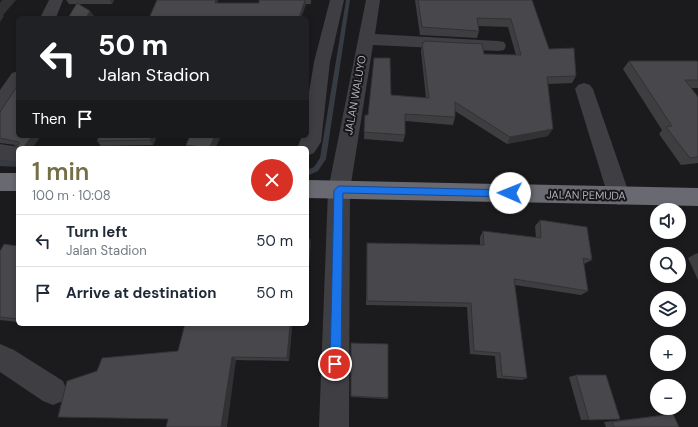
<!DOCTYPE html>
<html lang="en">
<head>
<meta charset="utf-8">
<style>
  body { margin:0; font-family:"DM Sans",sans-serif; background:#f2f2f3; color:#1f2937; height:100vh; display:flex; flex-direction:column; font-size:15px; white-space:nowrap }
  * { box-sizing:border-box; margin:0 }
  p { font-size:13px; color:#747a83 }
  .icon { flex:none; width:22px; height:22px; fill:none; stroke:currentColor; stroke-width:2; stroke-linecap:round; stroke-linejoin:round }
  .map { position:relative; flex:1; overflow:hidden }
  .sheet { position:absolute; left:16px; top:146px; width:293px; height:180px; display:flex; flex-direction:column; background:#fff; border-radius:6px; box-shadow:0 2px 6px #0003 }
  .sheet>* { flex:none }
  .hud { position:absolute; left:16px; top:16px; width:293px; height:122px; border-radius:6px; box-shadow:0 2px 6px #0003; background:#202124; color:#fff; overflow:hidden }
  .controls { position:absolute; left:650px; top:203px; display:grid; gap:8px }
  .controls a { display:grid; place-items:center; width:36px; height:36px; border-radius:50%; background:#fff; box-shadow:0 2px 6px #0003; font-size:20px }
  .pin { position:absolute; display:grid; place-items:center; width:34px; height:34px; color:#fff; margin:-17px; border:2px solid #fff; border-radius:50%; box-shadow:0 1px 4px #0007 }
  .me { position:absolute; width:44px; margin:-22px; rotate:271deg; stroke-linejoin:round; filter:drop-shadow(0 0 3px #0008) }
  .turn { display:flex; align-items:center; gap:14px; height:84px; padding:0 16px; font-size:18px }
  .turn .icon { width:52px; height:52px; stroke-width:2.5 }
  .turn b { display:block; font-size:28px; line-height:34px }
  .then { display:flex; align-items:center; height:38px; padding:0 16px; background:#0003; gap:8px; font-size:15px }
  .round { display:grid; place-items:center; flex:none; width:42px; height:42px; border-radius:21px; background:#f2f2f3 }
  .head { display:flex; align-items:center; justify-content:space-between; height:68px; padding:0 16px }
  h1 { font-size:24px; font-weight:600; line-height:30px; color:#746f44 }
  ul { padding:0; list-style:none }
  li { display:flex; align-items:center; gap:12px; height:52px; padding:0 16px; border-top:1px solid #e0e1e3 }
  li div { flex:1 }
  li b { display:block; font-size:15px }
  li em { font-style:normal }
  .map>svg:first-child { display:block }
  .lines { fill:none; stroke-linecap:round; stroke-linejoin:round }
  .stream { fill:#363b44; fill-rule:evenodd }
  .minor { fill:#3e3e43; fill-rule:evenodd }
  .highway { fill:#686971; fill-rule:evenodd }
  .wall { fill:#3e3e41 }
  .shaded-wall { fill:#323235 }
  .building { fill:#48484c; stroke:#323235 }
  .route { fill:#1a73e8; stroke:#114b97 }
  .labels { text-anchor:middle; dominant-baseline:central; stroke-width:4; stroke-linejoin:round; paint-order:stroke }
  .street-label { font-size:11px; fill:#afb0ba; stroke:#161517 }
</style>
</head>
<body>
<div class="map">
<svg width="698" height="427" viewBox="0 0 698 427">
  <rect width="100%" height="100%" fill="#1b1a1c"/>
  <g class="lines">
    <!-- stream -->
    <g class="stream">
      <polygon points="346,0 350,0 326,159 318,171 307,176 307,170 314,167 320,158"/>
      <polygon points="0,160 18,161 18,167 0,166"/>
    </g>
    <!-- minor -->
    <g class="minor">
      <polygon points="49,0 63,0 56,18 40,18"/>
      <polygon points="330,0 344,0 330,62 321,142 314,153 307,156 307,148 297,148 302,136 307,136 307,104 314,62"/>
      <polygon points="366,0 380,0 375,34 498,41 504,42 506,46 504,50 498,51 373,45 350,190 349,427 319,427 328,190"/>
      <polygon points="18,71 18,91 6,109 0,111 0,90 12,73"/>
      <polygon points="584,83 590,85 593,89 630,196 627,202 619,205 611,202 608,196 575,89 578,85"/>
      <polygon points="0,144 24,148 18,148 18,162 0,160"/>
      <polygon points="0,344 14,350 63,381 67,391 63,401 53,405 43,401 0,372"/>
    </g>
    <!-- highway -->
    <g class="highway">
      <rect x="0" y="173" width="18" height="18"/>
      <polygon points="307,180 698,188 698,206 307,198"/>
    </g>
  </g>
  <!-- wall -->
  <g class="wall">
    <polygon points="66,0 114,0 112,4 79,4 94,16 76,4 69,4"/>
    <polygon points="157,0 218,0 218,3 259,3 259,0 311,0 311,4 306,4 301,18"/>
    <polygon points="415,0 532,0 549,49 576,76 572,83 548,84 548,136 507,144 455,111 455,117 453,125 405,121 405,135 403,142 364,139 365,115 368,115 391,95 426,98 421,51 422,43 424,43 424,41 484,54 516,55 508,27 478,26 479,31 477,38 420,35"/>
    <polygon points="629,61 698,62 698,88 691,88 698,97 698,163 681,165 659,134 662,130 623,69"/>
    <polygon points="0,112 18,136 41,136 32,148 18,148 18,149 14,146 16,145 0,143"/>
    <polygon points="157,136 153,145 101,146 97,141"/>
    <polygon points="221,136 215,148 187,148 186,145"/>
    <polygon points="540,220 592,260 584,264 588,291 581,295 515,285 527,378 522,380 497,378 495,356 470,354 467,307 366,305 367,243 480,245 480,237 483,231 536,238 535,226"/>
    <polygon points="18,246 18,322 0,320 0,251"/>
    <polygon points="697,253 698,254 698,280 688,258"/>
    <polygon points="35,324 55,324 54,326"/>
    <polygon points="185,324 291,324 292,326 289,361 236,360 168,419 58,417 178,351"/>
    <polygon points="351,343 388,398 387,399 351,397"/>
    <polygon points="576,375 620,419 581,420 569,377"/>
    <polygon points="673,414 679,427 606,427 604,422 663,415"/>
  </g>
  <!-- shaded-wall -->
  <g class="shaded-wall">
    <polygon points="2,0 16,0 3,15 4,16 0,22 0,3"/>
    <polygon points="110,0 114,0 112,4"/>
    <polygon points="216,0 218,0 217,8 215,3"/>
    <polygon points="305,0 306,4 301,18 299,18"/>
    <polygon points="90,11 94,16 93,18 86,18"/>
    <polygon points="553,129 548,136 507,144 510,137"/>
    <polygon points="32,136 41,136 32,148 25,148 24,147"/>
    <polygon points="151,136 157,136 153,145 150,140"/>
    <polygon points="215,136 221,136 215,148 209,148"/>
    <polygon points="310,239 311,244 308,275 307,271"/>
    <polygon points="48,324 55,324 54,326"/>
    <polygon points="290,324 291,324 292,326 289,361 287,358"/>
    <polygon points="232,357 236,360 227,427 221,427"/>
  </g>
  <!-- building -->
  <g class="building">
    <polygon points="157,0 216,0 215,3 259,3 259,0 305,0 299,18 149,18"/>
    <polygon points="418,0 532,0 549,49 574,48 576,76 547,77 553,129 510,137 455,102 455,117 405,114 405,135 364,132 365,115 368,115 374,58 390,58 391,95 429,98 422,43 424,43 424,41 482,44 484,54 521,55 511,19 477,18 479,31 422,27"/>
    <polygon points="77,3 90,11 86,18 68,18"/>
    <polygon points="629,61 697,61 698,62 698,80 685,80 698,97 698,157 690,158 666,127 672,126"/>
    <polygon points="18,85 18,136 32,136 24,147 14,146 19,144 19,142 0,138 0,112"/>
    <polygon points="99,136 151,136 150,140 97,141"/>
    <polygon points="190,136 215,136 209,148 186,145"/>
    <polygon points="540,220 587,227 592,260 583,258 588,291 514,279 527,378 502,376 500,353 474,351 471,303 367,301 367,243 484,245 483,231 541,238"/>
    <polygon points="307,239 310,239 307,271"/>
    <polygon points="4,244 18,246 18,319 0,317 0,251"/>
    <polygon points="185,324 290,324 287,358 232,357 221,427 166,427 168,419 58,417 67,381 97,371 102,358 178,351"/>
    <polygon points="351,343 388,344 388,398 351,396"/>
    <polygon points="576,375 606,375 620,419 589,420"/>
    <polygon points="673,414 679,427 614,427 612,422"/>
  </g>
  <!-- route -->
  <polygon class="route" points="339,186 510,190 514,193 510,197 343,193 341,364 339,368 335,369 331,368 330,364 334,190"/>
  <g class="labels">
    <!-- street labels -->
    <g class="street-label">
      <text transform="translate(355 95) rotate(-80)">JALAN WALUYO</text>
      <text transform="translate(586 195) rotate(1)">JALAN PEMUDA</text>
    </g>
  </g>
</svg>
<div class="controls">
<a><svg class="icon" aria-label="sound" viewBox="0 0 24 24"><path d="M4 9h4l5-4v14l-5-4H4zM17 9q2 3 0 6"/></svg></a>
<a><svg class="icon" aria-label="search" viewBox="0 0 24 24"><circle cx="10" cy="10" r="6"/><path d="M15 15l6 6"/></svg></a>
<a><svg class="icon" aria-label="layers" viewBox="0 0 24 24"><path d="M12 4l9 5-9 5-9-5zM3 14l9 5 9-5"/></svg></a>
<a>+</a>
<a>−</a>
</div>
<div class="pin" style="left:335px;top:364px;background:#d93025"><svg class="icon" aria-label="arrive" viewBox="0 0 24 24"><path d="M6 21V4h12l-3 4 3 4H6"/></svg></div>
<svg class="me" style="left:510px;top:193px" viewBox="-20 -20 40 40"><circle r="19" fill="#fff"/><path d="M0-13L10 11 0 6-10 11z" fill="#1a73e8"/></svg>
<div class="hud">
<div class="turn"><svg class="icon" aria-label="left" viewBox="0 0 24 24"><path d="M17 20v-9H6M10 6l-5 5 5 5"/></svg><div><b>50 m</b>Jalan Stadion</div></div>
<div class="then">Then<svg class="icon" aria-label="arrive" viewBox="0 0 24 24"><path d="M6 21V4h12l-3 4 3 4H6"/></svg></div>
</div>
<section class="sheet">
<div class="head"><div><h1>1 min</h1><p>100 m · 10:08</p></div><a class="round" style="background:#d93025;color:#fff"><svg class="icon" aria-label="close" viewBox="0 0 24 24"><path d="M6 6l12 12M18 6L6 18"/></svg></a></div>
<ul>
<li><svg class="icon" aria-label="left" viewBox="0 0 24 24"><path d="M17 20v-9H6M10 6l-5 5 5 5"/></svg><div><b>Turn left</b><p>Jalan Stadion</p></div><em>50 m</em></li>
<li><svg class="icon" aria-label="arrive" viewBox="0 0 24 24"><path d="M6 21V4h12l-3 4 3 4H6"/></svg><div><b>Arrive at destination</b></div><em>50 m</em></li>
</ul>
</section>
</div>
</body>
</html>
